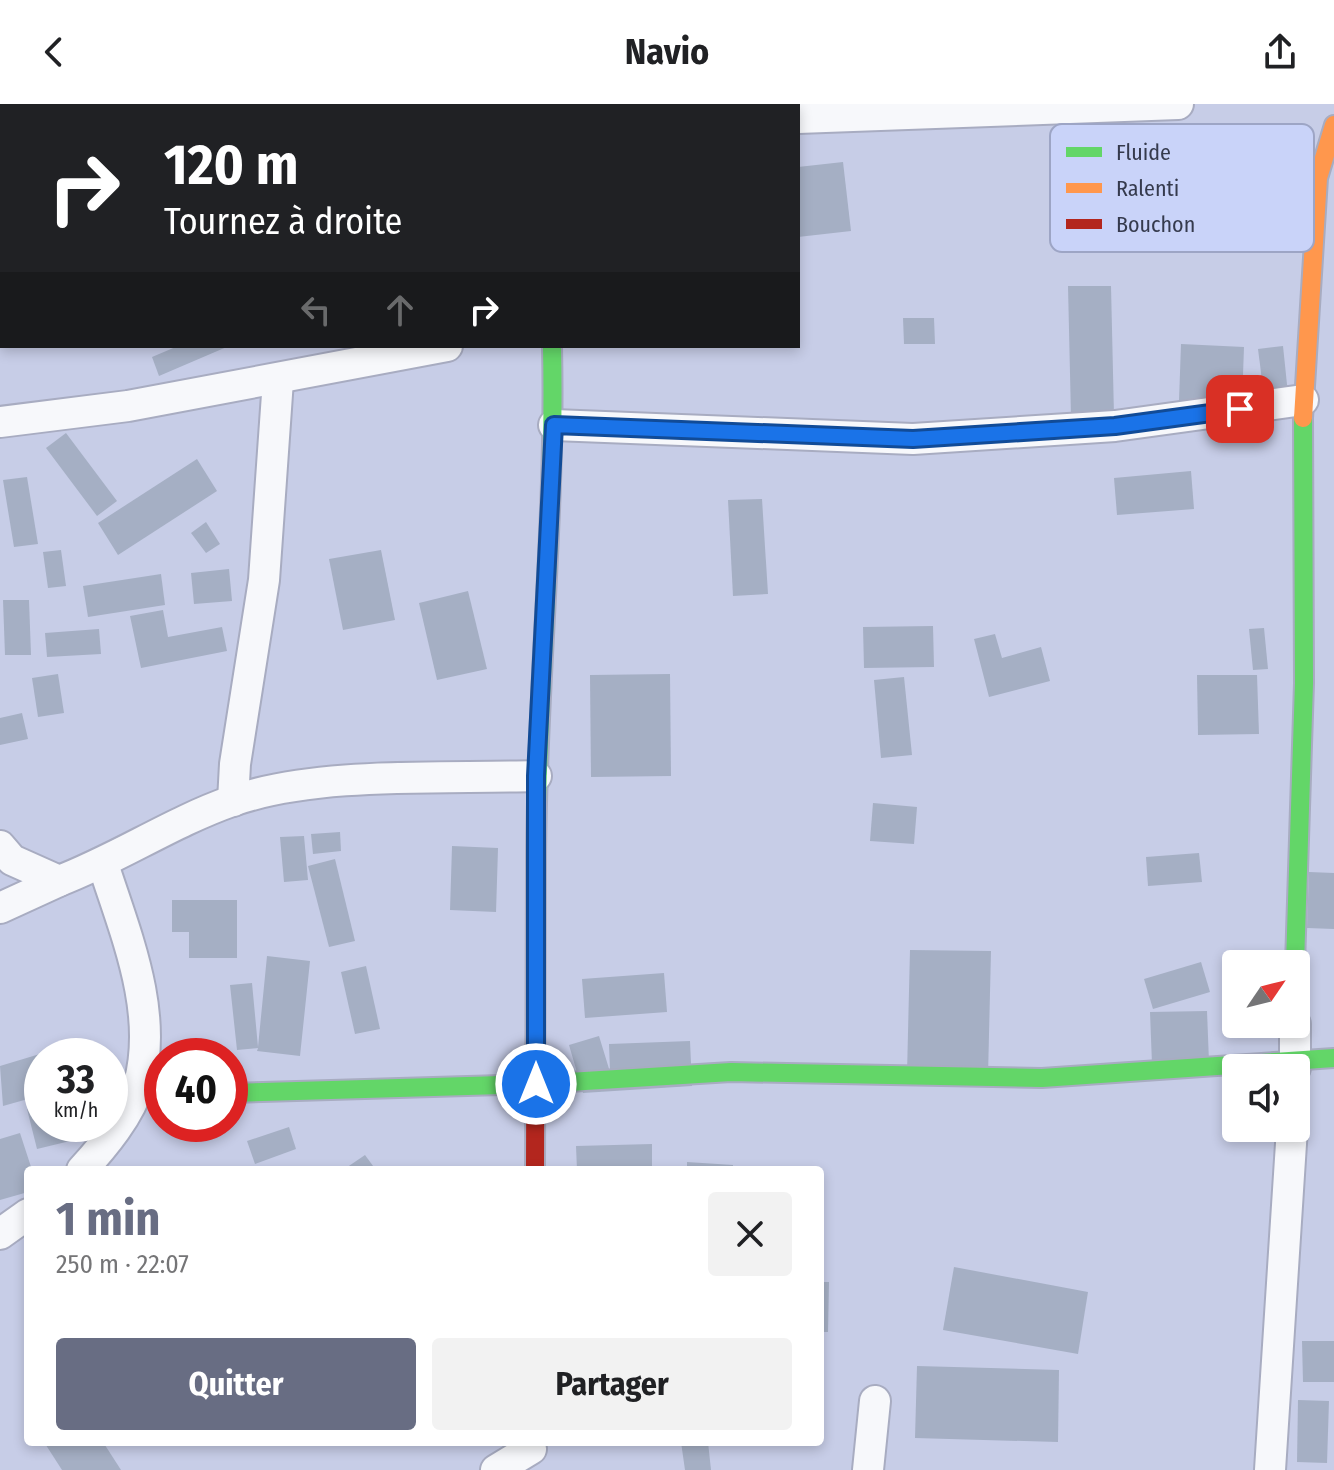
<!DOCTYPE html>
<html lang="fr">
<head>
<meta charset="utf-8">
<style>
  body { margin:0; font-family:"Fira Sans Condensed",sans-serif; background:#f2f2f2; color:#202124; height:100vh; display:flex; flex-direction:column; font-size:30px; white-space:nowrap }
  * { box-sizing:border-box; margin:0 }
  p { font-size:26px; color:#757577 }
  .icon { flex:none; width:44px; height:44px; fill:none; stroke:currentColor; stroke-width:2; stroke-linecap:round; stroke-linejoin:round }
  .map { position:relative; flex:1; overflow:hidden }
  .sheet { position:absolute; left:24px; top:1062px; width:800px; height:280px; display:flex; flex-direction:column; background:#fff; border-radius:8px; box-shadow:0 4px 12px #0003 }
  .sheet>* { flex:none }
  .top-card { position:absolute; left:0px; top:0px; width:800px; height:244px; box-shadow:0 4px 12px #0003; background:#202124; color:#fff; overflow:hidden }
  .needle { width:52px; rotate:55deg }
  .tools { position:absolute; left:1222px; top:846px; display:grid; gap:16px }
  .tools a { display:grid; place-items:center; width:88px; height:88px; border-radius:8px; background:#fff; box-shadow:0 4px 12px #0003; font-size:40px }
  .speed { position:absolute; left:24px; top:934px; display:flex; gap:16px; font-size:40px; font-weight:700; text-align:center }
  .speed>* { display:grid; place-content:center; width:104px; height:104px; border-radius:50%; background:#fff; box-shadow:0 4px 12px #0003; line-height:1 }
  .speed small { font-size:20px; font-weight:400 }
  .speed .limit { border:12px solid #d22; background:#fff; color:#111 }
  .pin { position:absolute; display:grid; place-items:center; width:68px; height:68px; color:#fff; margin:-34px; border-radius:16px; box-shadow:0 4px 12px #0006 }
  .me { position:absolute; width:88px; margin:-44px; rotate:0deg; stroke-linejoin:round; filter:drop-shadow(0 0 6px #0008) }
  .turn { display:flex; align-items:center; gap:28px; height:168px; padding:0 32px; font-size:36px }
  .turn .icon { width:104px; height:104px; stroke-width:2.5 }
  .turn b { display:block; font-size:56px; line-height:68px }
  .lanes { display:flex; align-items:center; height:76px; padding:0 32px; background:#0003; justify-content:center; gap:40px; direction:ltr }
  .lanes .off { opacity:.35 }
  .round { display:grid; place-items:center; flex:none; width:84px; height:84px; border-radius:8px; background:#f2f2f2 }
  .summary { display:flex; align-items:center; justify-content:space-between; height:136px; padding:0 32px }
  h1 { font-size:48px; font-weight:700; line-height:60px; color:#686d83 }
  .button { display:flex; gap:16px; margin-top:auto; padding:16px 32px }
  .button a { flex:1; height:92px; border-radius:8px; background:#686d83; color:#fff; font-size:32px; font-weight:700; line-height:92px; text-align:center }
  .button a+a { background:#f2f2f2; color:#202124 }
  header { display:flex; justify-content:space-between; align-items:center; height:104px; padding:0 32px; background:#fff; font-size:36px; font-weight:700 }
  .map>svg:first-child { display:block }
  .building { fill:#a5afc4 }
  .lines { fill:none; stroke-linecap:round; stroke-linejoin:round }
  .street-casing { stroke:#a8acc1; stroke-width:34 }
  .fast-casing { stroke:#a8acc1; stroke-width:22 }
  .slow-casing { stroke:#a8acc1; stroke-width:22 }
  .jam-casing { stroke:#a8acc1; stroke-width:22 }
  .path { stroke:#d0d2d9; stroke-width:5; stroke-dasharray:6 4; stroke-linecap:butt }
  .street { stroke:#f7f8fb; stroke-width:30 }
  .fast { stroke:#63d668; stroke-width:18 }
  .slow { stroke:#ff974d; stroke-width:18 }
  .jam { stroke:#b3261e; stroke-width:18 }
  .route-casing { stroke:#114b97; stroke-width:20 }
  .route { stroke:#1a73e8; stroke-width:14 }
  .key { fill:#c9d3f9; stroke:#9da5c5; stroke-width:2 }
  .key-label { font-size:22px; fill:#353a4d }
</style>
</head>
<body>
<header><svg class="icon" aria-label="back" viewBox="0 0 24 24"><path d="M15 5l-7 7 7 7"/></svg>Navio<svg class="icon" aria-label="share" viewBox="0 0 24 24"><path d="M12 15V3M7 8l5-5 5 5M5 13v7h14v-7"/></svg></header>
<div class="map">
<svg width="1334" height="1366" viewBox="0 0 1334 1366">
  <rect width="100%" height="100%" fill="#c7cde7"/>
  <!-- building -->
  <g class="building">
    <polygon points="843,58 851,127 798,133 798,63"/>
    <polygon points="1068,182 1111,182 1114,312 1071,313"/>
    <polygon points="903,214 934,214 935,240 904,240"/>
    <polygon points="1181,240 1244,243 1242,299 1179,297"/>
    <polygon points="178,242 229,242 159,272 152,253"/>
    <polygon points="1283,242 1288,290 1264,292 1258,245"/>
    <polygon points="66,329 117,397 97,412 46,344"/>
    <polygon points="197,355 217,387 118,451 98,419"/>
    <polygon points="1191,367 1194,405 1117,411 1114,374"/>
    <polygon points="27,373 38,440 14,443 3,376"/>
    <polygon points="762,395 768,490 733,492 728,396"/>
    <polygon points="206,418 220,440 206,449 191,429"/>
    <polygon points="61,446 66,482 48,484 43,448"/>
    <polygon points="381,446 395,516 343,526 329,455"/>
    <polygon points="229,465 232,497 194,500 191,469"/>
    <polygon points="161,470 165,501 88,513 83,482"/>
    <polygon points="468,487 487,565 437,576 419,499"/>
    <polygon points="3,496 29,496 31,551 5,551"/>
    <polygon points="163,506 168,533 222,523 227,547 141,564 130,512"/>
    <polygon points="933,522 934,563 864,564 863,523"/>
    <polygon points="1264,524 1268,565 1253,566 1249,525"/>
    <polygon points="99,525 101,550 47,553 45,529"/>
    <polygon points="995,530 1002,554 1041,543 1050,577 989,593 974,535"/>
    <polygon points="58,570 64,609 38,613 32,574"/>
    <polygon points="670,570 671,672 591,673 590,571"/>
    <polygon points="1197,571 1257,571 1259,630 1198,631"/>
    <polygon points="904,573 912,651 881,654 874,576"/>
    <polygon points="22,609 28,635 0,641 0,614"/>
    <polygon points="873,699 917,703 914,740 870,737"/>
    <polygon points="340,728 341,747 313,750 311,730"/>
    <polygon points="304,732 308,776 284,778 280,733"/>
    <polygon points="452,742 498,744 496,808 450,806"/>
    <polygon points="1199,749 1202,778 1148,782 1146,753"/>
    <polygon points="335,755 355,837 329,843 308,762"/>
    <polygon points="1309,768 1334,769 1334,825 1307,824"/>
    <polygon points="172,796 237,796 237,854 189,854 189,828 172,828"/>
    <polygon points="910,846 991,847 988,972 907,970"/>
    <polygon points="267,852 310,857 300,952 257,947 258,944 237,946 230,881 252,879 258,943"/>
    <polygon points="1201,858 1210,888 1153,905 1144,875"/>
    <polygon points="366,862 380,925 355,930 341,868"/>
    <polygon points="664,869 667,908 585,914 582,875"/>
    <polygon points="1207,907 1209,958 1152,960 1150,908"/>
    <polygon points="599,932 610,968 609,940 690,937 692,982 583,989 569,941"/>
    <polygon points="73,940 77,952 42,952 42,991 3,1002 0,962"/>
    <polygon points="42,1001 42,1020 92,1020 95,1031 37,1045 27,1005"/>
    <polygon points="289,1023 296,1045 255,1060 247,1037"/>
    <polygon points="20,1029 32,1066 28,1066 28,1088 0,1096 0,1035"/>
    <polygon points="652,1040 652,1066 577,1066 576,1042"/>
    <polygon points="365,1051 376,1066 343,1066"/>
    <polygon points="687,1058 733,1061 733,1066 687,1066"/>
    <polygon points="954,1163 1088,1188 1078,1250 943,1226"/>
    <polygon points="820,1178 829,1178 828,1228 820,1228"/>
    <polygon points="1302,1237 1334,1237 1334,1278 1303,1278"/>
    <polygon points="917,1262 1059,1266 1058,1338 915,1334"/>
    <polygon points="1298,1296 1329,1297 1327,1359 1297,1358"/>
    <polygon points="44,1338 103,1338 121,1366 62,1366"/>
    <polygon points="681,1338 708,1338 711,1366 685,1366"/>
  </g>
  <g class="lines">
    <!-- street casing -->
    <g class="street-casing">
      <g id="street">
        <polyline points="570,1 587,2"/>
        <polyline points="798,14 1178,0"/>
        <polyline points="0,318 128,302 447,242"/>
        <polyline points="554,321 913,335 1115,322 1303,296"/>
        <polyline points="233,697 235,660 264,476 278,276"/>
        <path d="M 0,742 L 12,756 L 59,777 C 119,754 172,718 232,697 C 318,667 443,675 536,672"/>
        <polyline points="0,804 59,777"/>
        <polyline points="1295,964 1295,920"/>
        <path d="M 82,1066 C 104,1042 130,1011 139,980 C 159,907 125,829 103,760"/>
        <polyline points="0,1130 28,1110"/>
        <polyline points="496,1366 531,1345"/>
        <polyline points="868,1366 875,1297"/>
        <polyline points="1270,1366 1292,1024"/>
      </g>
    </g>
    <!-- fast casing -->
    <g class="fast-casing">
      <g id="fast">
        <path d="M 536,763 C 536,589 556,416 552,242"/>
        <polyline points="1295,860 1304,579 1303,314"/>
        <polyline points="230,989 536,980 731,968 1042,974 1334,954"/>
      </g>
    </g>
    <!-- slow casing -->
    <g class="slow-casing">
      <polyline id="slow" points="1303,314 1318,74 1334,21"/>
    </g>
    <!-- jam casing -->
    <g class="jam-casing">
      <polyline id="jam" points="535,1066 536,763"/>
    </g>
    <!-- path -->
    <polyline class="path" points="0,10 2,11"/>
    <!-- street -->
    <use href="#street" class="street"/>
    <!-- fast -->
    <use href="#fast" class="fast"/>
    <!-- slow -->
    <use href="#slow" class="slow"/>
    <!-- jam -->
    <use href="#jam" class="jam"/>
  </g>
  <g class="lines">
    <!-- route casing -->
    <g class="route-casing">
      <polyline id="route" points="536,980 536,672 554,321 913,335 1115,322 1240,305"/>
    </g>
    <!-- route -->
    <use href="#route" class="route"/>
  </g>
  <!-- legend -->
  <rect x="1050" y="20" width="264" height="128" rx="12" class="key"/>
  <rect x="1066" y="43" width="36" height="10" fill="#63d668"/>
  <rect x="1066" y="79" width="36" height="10" fill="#ff974d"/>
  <rect x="1066" y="115" width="36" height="10" fill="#b3261e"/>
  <g class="key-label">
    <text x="1116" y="56">Fluide</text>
    <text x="1116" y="92">Ralenti</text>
    <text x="1116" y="128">Bouchon</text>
  </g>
</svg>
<div class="tools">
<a><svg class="needle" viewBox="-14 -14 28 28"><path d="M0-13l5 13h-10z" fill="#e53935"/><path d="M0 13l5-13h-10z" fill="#757577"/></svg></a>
<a><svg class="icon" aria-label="sound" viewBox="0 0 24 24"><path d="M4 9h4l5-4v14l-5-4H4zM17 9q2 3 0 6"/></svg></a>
</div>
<div class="speed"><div>33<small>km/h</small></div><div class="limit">40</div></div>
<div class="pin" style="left:1240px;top:305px;background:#d93025"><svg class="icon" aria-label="arrive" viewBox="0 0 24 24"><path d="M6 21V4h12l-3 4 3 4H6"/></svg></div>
<svg class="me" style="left:536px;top:980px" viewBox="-20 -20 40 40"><circle r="17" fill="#1a73e8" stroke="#fff" stroke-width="3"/><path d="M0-11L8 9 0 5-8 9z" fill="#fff"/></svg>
<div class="top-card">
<div class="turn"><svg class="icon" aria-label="right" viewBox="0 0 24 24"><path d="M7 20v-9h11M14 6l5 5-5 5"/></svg><div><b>120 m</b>Tournez à droite</div></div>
<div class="lanes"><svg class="icon off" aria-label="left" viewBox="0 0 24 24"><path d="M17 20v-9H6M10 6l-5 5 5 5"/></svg><svg class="icon off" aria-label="ahead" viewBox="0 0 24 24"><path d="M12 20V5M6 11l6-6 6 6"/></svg><svg class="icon" aria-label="right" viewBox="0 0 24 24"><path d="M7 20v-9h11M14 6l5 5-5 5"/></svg></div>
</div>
<section class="sheet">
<div class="summary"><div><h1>1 min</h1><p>250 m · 22:07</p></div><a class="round"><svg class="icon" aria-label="close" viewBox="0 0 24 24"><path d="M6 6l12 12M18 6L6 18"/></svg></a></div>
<div class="button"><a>Quitter</a><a>Partager</a></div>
</section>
</div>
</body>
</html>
